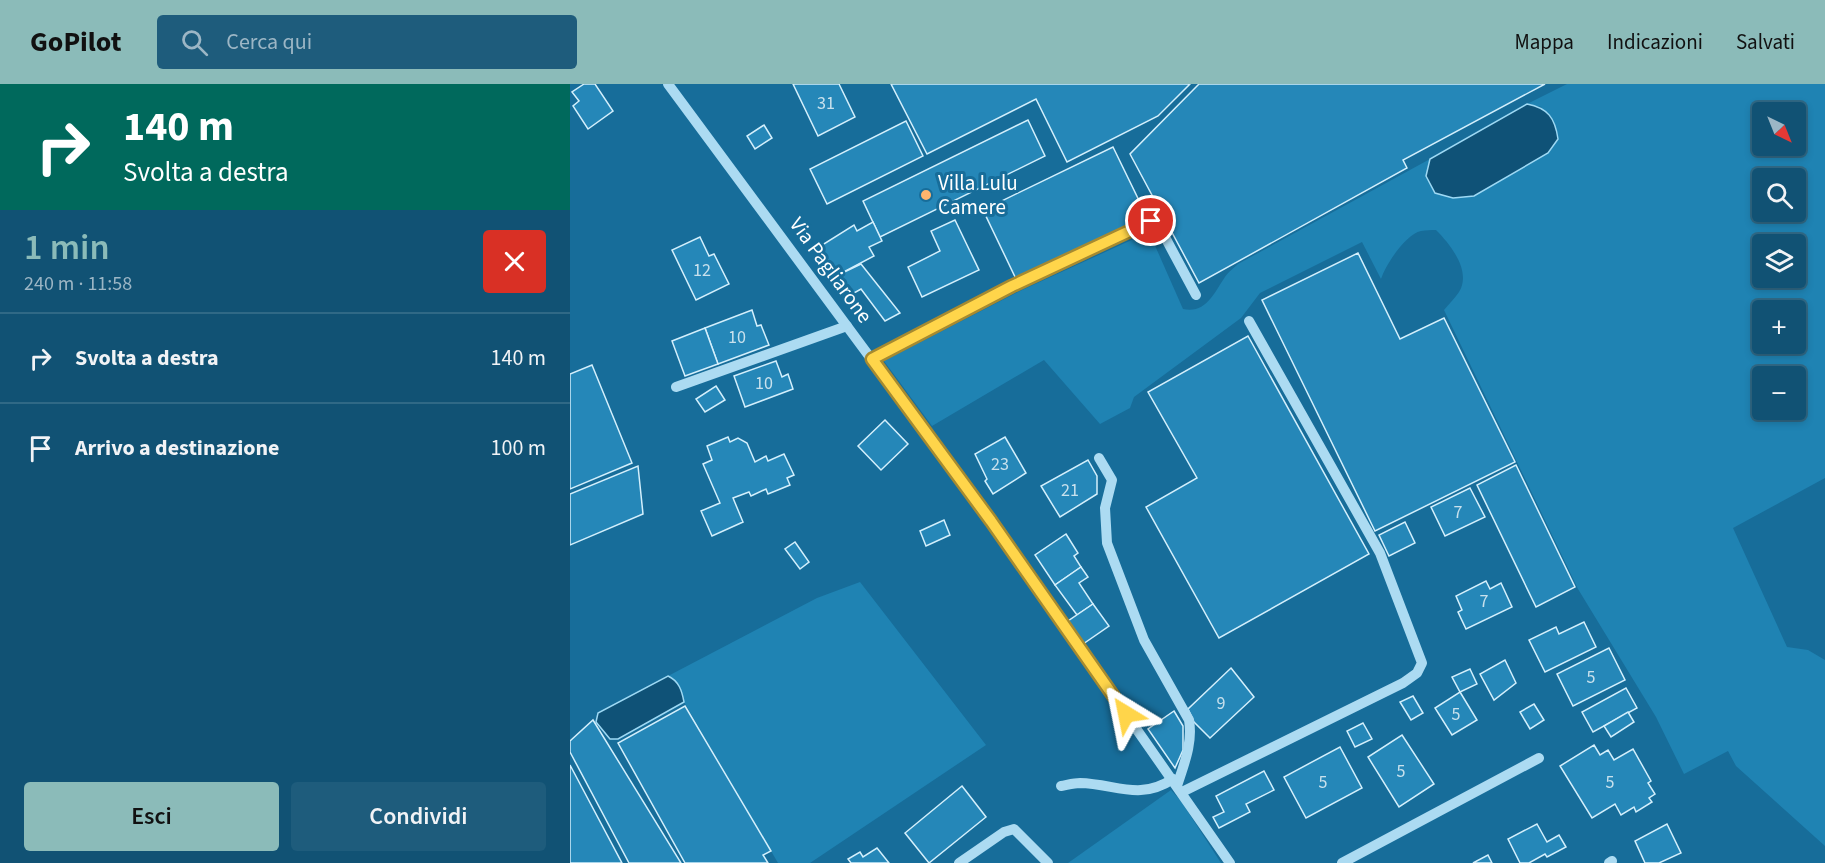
<!DOCTYPE html>
<html lang="it">
<head>
<meta charset="utf-8">
<style>
  body { margin:0; font-family:"Source Sans 3",sans-serif; background:#1e5c7c; color:#f1f3f6; height:100vh; display:flex; flex-direction:column; font-size:22px; white-space:nowrap }
  * { box-sizing:border-box; margin:0 }
  p { font-size:20px; color:#9cb6c5 }
  .icon { flex:none; width:33px; height:33px; fill:none; stroke:currentColor; stroke-width:2; stroke-linecap:round; stroke-linejoin:round }
  .map { position:relative; flex:1; overflow:hidden }
  .side { display:flex; flex-direction:column; background:#115274; width:570px }
  .side>* { flex:none }
  .top-card { background:#00695c; color:#fff; overflow:hidden }
  .needle { width:39px; rotate:137deg }
  .tools { position:absolute; left:1182px; top:18px; display:grid; gap:12px }
  .tools a { display:grid; place-items:center; width:54px; height:54px; border-radius:6px; background:#115274; box-shadow:0 3px 9px #0003,0 0 0 2px #306986; font-size:30px }
  .pin { position:absolute; display:grid; place-items:center; width:51px; height:51px; color:#fff; margin:-26px; border:3px solid #fff; border-radius:50%; box-shadow:0 2px 6px #0007 }
  .me { position:absolute; width:66px; margin:-33px; rotate:325deg; stroke-linejoin:round; filter:drop-shadow(0 0 4px #0008) }
  .turn { display:flex; align-items:center; gap:21px; height:126px; padding:0 24px; font-size:27px }
  .turn .icon { width:78px; height:78px; stroke-width:2.5 }
  .turn b { display:block; font-size:42px; line-height:51px }
  .round { display:grid; place-items:center; flex:none; width:63px; height:63px; border-radius:6px; background:#1e5c7c }
  .head { display:flex; align-items:center; justify-content:space-between; height:102px; padding:0 24px }
  h1 { font-size:36px; font-weight:600; line-height:45px; color:#8bbbb9 }
  .button { display:flex; gap:12px; margin-top:auto; padding:12px 24px }
  .button a { flex:1; height:69px; border-radius:6px; background:#8bbbb9; color:#111; font-size:24px; font-weight:600; line-height:69px; text-align:center }
  .button a+a { background:#1e5c7c; color:#f1f3f6 }
  ul { padding:0; list-style:none }
  li { display:flex; align-items:center; gap:18px; height:90px; padding:0 24px; border-top:2px solid #306986 }
  li div { flex:1 }
  li b { display:block; font-size:22px }
  li em { font-style:normal }
  header { display:flex; align-items:center; gap:36px; box-sizing:border-box; height:84px; padding:0 30px; background:#8bbbb9; color:#111 }
  header strong { font-size:28px }
  nav { display:flex; gap:33px; margin-inline-start:auto; font-size:21px }
  .search { width:420px; height:54px; background:#1e5c7c; display:flex; align-items:center; gap:15px; box-sizing:border-box; padding:0 21px; border-radius:6px; color:#9cb6c5; font-size:22px }
  main { display:flex; flex:1; min-height:0 }
  .map>svg:first-child { display:block }
  .green { fill:#1f83b3; fill-rule:evenodd }
  .water { fill:#0f5277; stroke:#9ed9f4; stroke-width:1.5 }
  .building { fill:#2587b8; stroke:#d3effc; stroke-width:1.5 }
  .lines { fill:none; stroke-linecap:round; stroke-linejoin:round }
  .minor { stroke:#acdbf2; stroke-width:10 }
  .route-casing { stroke:#a68a30; stroke-width:15 }
  .route { stroke:#ffd54a; stroke-width:10 }
  .poi-dot { fill:#ffb46d; stroke:#176d9a; stroke-width:2 }
  .labels { text-anchor:middle; dominant-baseline:central; stroke-width:6; stroke-linejoin:round; paint-order:stroke }
  .number-label { font-size:18px; fill:#c8e1ed }
  .poi-label { font-size:21px; fill:#fff; stroke:#176d9a; text-anchor:start }
  .street-label { font-size:21px; fill:#fff; stroke:#176d9a }
</style>
</head>
<body>
<header>
<strong>GoPilot</strong>
<div class="search"><svg class="icon" aria-label="search" viewBox="0 0 24 24"><circle cx="10" cy="10" r="6"/><path d="M15 15l6 6"/></svg>Cerca qui</div>
<nav><a>Mappa</a><a>Indicazioni</a><a>Salvati</a></nav>
</header>
<main>
<section class="side">
<div class="top-card">
<div class="turn"><svg class="icon" aria-label="right" viewBox="0 0 24 24"><path d="M7 20v-9h11M14 6l5 5-5 5"/></svg><div><b>140 m</b>Svolta a destra</div></div>
</div>
<div class="head"><div><h1>1 min</h1><p>240 m · 11:58</p></div><a class="round" style="background:#d93025;color:#fff"><svg class="icon" aria-label="close" viewBox="0 0 24 24"><path d="M6 6l12 12M18 6L6 18"/></svg></a></div>
<ul>
<li><svg class="icon" aria-label="right" viewBox="0 0 24 24"><path d="M7 20v-9h11M14 6l5 5-5 5"/></svg><div><b>Svolta a destra</b></div><em>140 m</em></li>
<li><svg class="icon" aria-label="arrive" viewBox="0 0 24 24"><path d="M6 21V4h12l-3 4 3 4H6"/></svg><div><b>Arrivo a destinazione</b></div><em>100 m</em></li>
</ul>
<div class="button"><a>Esci</a><a>Condividi</a></div>
</section>
<div class="map">
<svg width="1255" height="779" viewBox="0 0 1255 779">
  <rect width="100%" height="100%" fill="#176d9a"/>
  <!-- green -->
  <g class="green">
    <path d="M 997,0 L 1255,0 L 1255,394 L 1163,444 L 1217,563 L 1238,566 L 1255,576 L 1255,762 L 1166,682 L 1158,667 L 1114,690 L 1086,633 L 1008,505 L 874,226 C 879,220 885,214 889,208 C 902,187 880,160 866,146 C 861,146 856,146 851,147 C 836,150 816,180 811,195 L 792,158 L 690,209 L 671,234 L 564,313 L 560,324 L 530,340 L 474,276 L 362,342 L 314,277 L 450,207 L 579,148 L 613,225 C 636,230 644,209 655,193 C 658,188 664,184 668,180 L 860,75 L 856,92 L 972,23 L 957,20 ZM 1192,28 L 1226,28 L 1226,62 L 1192,62 ZM 1192,94 L 1226,94 L 1226,128 L 1192,128 ZM 1192,160 L 1226,160 L 1226,194 L 1192,194 ZM 1192,226 L 1226,226 L 1226,260 L 1192,260 ZM 1192,292 L 1226,292 L 1226,326 L 1192,326 Z"/>
    <path d="M 290,498 L 416,661 L 240,779 L 208,779 L 114,618 C 112,607 109,597 98,592 L 247,514 Z"/>
    <polygon points="601,706 611,717 651,779 498,779"/>
  </g>
  <!-- water -->
  <g class="water">
    <path d="M 957,20 C 978,24 985,34 988,55 L 978,69 L 904,112 L 883,114 L 865,109 L 856,92 L 860,75 Z"/>
    <path d="M 98,592 C 109,597 112,607 114,618 L 48,655 L 40,655 L 26,638 L 28,629 Z"/>
  </g>
  <!-- building -->
  <g class="building">
    <polygon points="14,0 25,0 43,27 18,45 3,22 9,17 2,8"/>
    <polygon points="223,0 269,0 285,33 248,52"/>
    <polygon points="321,0 620,0 588,32 497,78 466,15 357,70"/>
    <polygon points="629,0 975,0 833,76 837,84 629,199 560,70"/>
    <polygon points="458,36 475,72 310,153 293,117"/>
    <polygon points="336,37 353,72 257,120 240,85"/>
    <polygon points="194,41 202,54 185,65 177,52"/>
    <polygon points="543,63 577,133 447,197 413,126"/>
    <polygon points="385,136 409,186 352,213 338,183 370,167 361,147"/>
    <polygon points="303,138 312,157 299,163 304,172 268,191 249,163 284,141 287,147"/>
    <polygon points="130,153 139,172 144,170 159,200 126,216 102,166"/>
    <polygon points="788,169 830,255 874,234 945,378 805,447 692,216"/>
    <polygon points="291,180 330,229 315,237 291,205 277,213 268,191"/>
    <polygon points="182,226 187,242 191,241 199,261 148,280 135,244"/>
    <polygon points="135,244 148,280 115,292 102,257"/>
    <polygon points="678,252 799,470 649,554 576,423 627,394 578,308"/>
    <polygon points="206,277 212,293 218,290 223,305 175,323 164,292"/>
    <polygon points="22,281 62,379 0,405 0,290"/>
    <polygon points="146,302 155,316 135,328 126,315"/>
    <polygon points="315,336 338,360 311,386 288,362"/>
    <polygon points="158,353 160,358 168,354 177,359 185,378 196,372 198,377 214,370 224,391 217,394 220,401 198,410 196,405 181,412 179,408 163,414 173,438 142,452 131,427 150,419 133,380 142,376 137,362"/>
    <polygon points="435,353 456,389 423,410 415,397 417,395 405,370"/>
    <polygon points="518,376 527,392 527,410 490,433 471,402"/>
    <polygon points="946,381 1005,503 966,523 907,401"/>
    <polygon points="68,382 73,430 0,461 0,410"/>
    <polygon points="900,404 915,433 875,452 861,423"/>
    <polygon points="374,436 380,451 356,462 350,447"/>
    <polygon points="835,438 845,459 819,472 809,451"/>
    <polygon points="496,450 508,469 504,472 511,483 485,501 465,471"/>
    <polygon points="225,458 239,478 230,485 215,465"/>
    <polygon points="511,483 518,493 509,499 523,520 507,531 485,501"/>
    <polygon points="916,497 920,505 931,499 942,523 896,545 888,528 892,526 886,512"/>
    <polygon points="523,520 539,542 513,560 498,537"/>
    <polygon points="1014,538 1026,563 975,588 959,556 986,543 989,550"/>
    <polygon points="1039,564 1055,596 1003,622 987,590"/>
    <polygon points="935,576 946,599 924,616 910,590"/>
    <polygon points="661,584 684,613 640,654 624,638 618,625"/>
    <polygon points="900,585 907,600 890,608 882,593"/>
    <polygon points="1056,604 1067,624 1023,648 1012,628"/>
    <polygon points="890,608 907,636 882,651 865,624"/>
    <polygon points="843,612 853,629 841,636 830,618"/>
    <polygon points="964,620 974,636 960,645 950,628"/>
    <polygon points="115,622 201,767 193,771 198,779 115,779 48,659"/>
    <polygon points="604,627 613,642 613,666 605,684 578,645"/>
    <polygon points="1058,628 1064,638 1041,653 1034,642"/>
    <polygon points="23,636 111,779 59,779 0,668 0,657"/>
    <polygon points="793,639 802,655 785,663 777,647"/>
    <polygon points="832,651 864,700 829,723 798,673"/>
    <polygon points="1024,661 1030,671 1038,666 1044,676 1063,665 1081,697 1078,699 1085,710 1079,714 1082,718 1066,728 1064,723 1051,731 1045,720 1022,734 990,682"/>
    <polygon points="770,663 792,704 736,734 714,693"/>
    <polygon points="0,681 52,779 0,779"/>
    <polygon points="694,687 704,706 676,720 680,728 649,744 643,733 654,728 646,712"/>
    <polygon points="392,702 416,733 359,779 335,749"/>
    <polygon points="967,740 977,758 989,751 996,763 977,773 975,770 959,779 950,779 938,755"/>
    <polygon points="1097,740 1111,769 1089,779 1075,779 1065,757"/>
    <polygon points="307,764 319,779 281,779 278,775 290,768 293,773"/>
    <polygon points="918,771 922,779 903,779"/>
  </g>
  <g class="lines">
    <!-- minor -->
    <g class="minor">
      <polyline points="98,0 421,437 660,779"/>
      <polyline points="302,275 442,203 581,137 588,140 626,211"/>
      <polyline points="106,303 277,242"/>
      <path d="M 529,374 L 542,396 L 535,424 L 537,459 L 574,556 L 619,636 C 623,659 614,680 607,702"/>
      <path d="M 491,702 C 497,701 504,699 510,699 C 546,700 569,717 603,695"/>
      <polyline points="612,708 833,599 847,589 852,579 810,469 679,237"/>
      <polyline points="389,779 434,748 444,745 478,779"/>
      <polyline points="772,779 969,674"/>
      <polyline points="1039,779 1042,777"/>
    </g>
  </g>
  <g class="lines">
    <!-- route casing -->
    <g class="route-casing">
      <polyline id="route" points="556,630 421,437 302,275 442,202 581,137"/>
    </g>
    <!-- route -->
    <use href="#route" class="route"/>
  </g>
  <!-- markers -->
  <circle class="poi-dot" cx="356" cy="111" r="6"/>
  <g class="labels">
    <!-- number labels -->
    <g class="number-label">
      <text x="256" y="19">31</text>
      <text x="132" y="186">12</text>
      <text x="167" y="253">10</text>
      <text x="194" y="299">10</text>
      <text x="430" y="380">23</text>
      <text x="500" y="406">21</text>
      <text x="888" y="428">7</text>
      <text x="914" y="517">7</text>
      <text x="1021" y="593">5</text>
      <text x="651" y="619">9</text>
      <text x="886" y="630">5</text>
      <text x="831" y="687">5</text>
      <text x="753" y="698">5</text>
      <text x="1040" y="698">5</text>
    </g>
    <!-- poi labels -->
    <g class="poi-label">
      <text x="368" y="99">Villa Lulu<tspan x="368" dy="24">Camere</tspan></text>
    </g>
    <!-- street labels -->
    <g class="street-label">
      <text transform="translate(261 186) rotate(54)">Via Pagliarone</text>
    </g>
  </g>
</svg>
<div class="tools">
<a><svg class="needle" viewBox="-14 -14 28 28"><path d="M0-13l5 13h-10z" fill="#e53935"/><path d="M0 13l5-13h-10z" fill="#9cb6c5"/></svg></a>
<a><svg class="icon" aria-label="search" viewBox="0 0 24 24"><circle cx="10" cy="10" r="6"/><path d="M15 15l6 6"/></svg></a>
<a><svg class="icon" aria-label="layers" viewBox="0 0 24 24"><path d="M12 4l9 5-9 5-9-5zM3 14l9 5 9-5"/></svg></a>
<a>+</a>
<a>−</a>
</div>
<div class="pin" style="left:581px;top:137px;background:#d93025"><svg class="icon" aria-label="arrive" viewBox="0 0 24 24"><path d="M6 21V4h12l-3 4 3 4H6"/></svg></div>
<svg class="me" style="left:556px;top:630px" viewBox="-20 -20 40 40"><path d="M0-17L14 15 0 8-14 15z" fill="#ffd54a" stroke="#fff" stroke-width="4"/></svg>
</div>
</main>
</body>
</html>
